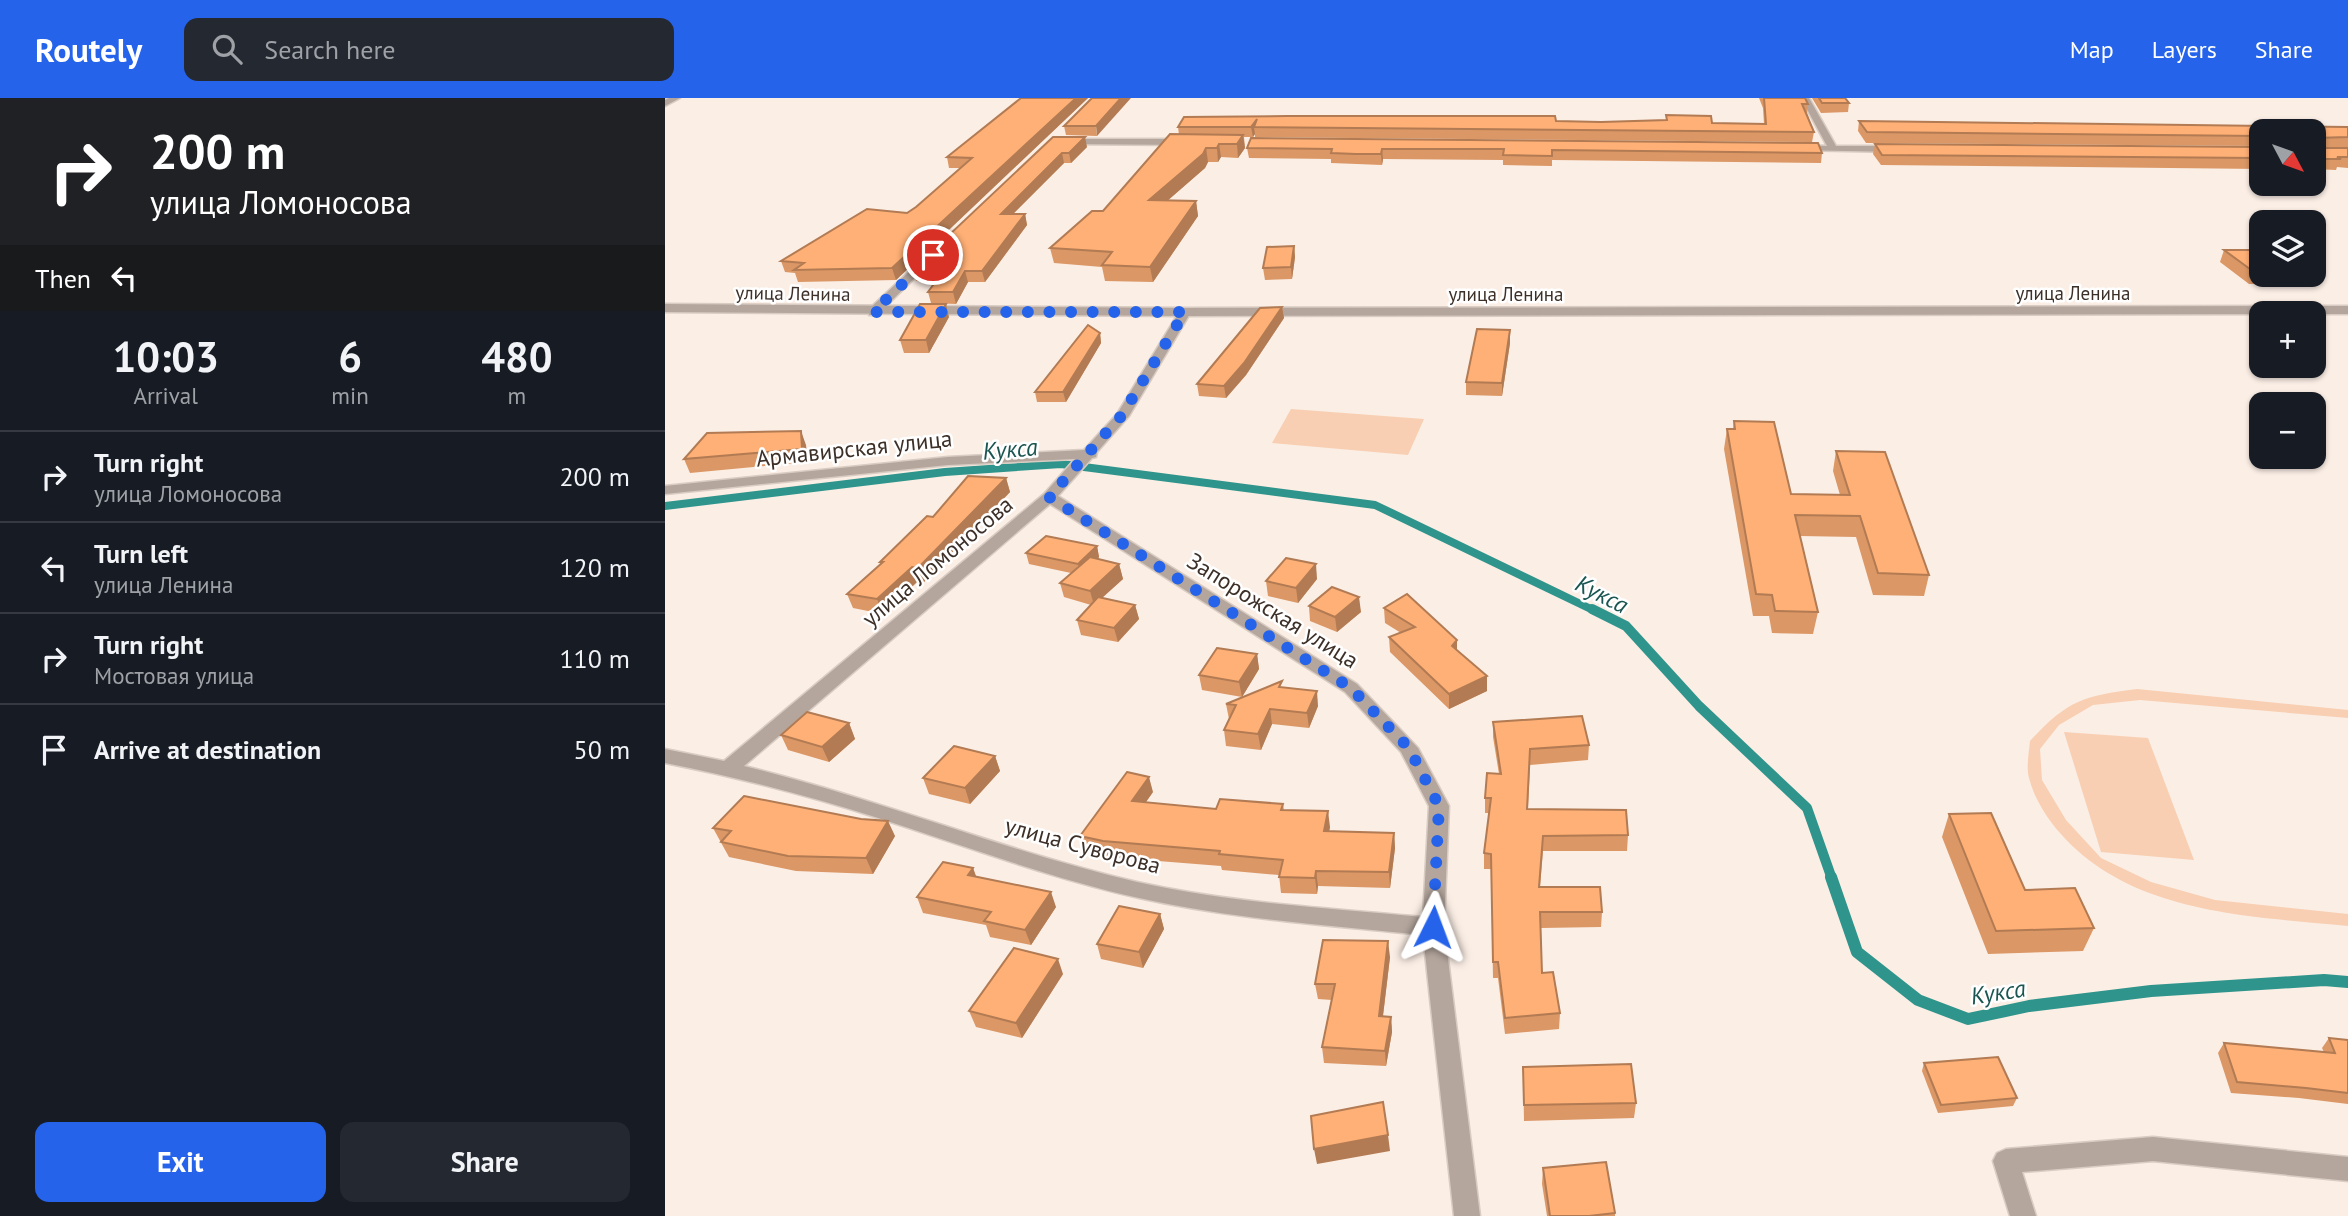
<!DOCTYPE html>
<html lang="en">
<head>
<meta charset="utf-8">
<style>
  body { margin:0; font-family:"PT Sans",sans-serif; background:#242831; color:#f1f3f6; height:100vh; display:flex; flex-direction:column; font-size:26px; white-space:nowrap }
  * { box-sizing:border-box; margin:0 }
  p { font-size:23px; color:#9ea1a6 }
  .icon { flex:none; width:38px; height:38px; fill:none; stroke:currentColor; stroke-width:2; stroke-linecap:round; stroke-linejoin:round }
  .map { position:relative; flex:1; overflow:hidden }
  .details { display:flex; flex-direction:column; background:#171b24; width:665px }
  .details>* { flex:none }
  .top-card { background:#202124; color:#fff; overflow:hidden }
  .needle { width:46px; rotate:131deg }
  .buttons { position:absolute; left:1584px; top:21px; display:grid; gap:14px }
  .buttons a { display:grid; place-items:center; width:77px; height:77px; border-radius:14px; background:#171b24; box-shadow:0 2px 5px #0004; font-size:35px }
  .pin { position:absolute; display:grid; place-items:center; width:60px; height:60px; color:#fff; margin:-30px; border:4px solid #fff; border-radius:50%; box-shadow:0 2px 7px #0007 }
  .me { position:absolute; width:77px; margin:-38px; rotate:3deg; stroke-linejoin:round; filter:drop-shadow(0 0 5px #0008) }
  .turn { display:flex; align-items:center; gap:24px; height:147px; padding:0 35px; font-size:32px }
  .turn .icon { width:91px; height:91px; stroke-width:2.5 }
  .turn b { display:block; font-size:49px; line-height:60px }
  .then { display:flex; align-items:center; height:66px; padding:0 35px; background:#0003; gap:14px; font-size:26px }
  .eta { display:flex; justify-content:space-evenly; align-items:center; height:119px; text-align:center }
  .eta b { font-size:42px; font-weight:800; line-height:49px }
  .button { display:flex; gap:14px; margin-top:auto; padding:14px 35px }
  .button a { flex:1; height:80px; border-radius:14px; background:#2563eb; color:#fff; font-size:28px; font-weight:800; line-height:80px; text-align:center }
  .button a+a { background:#242831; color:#f1f3f6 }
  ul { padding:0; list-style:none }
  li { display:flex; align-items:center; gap:21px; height:91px; padding:0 35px; border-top:2px solid #363941 }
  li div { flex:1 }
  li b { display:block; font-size:26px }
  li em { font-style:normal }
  header { display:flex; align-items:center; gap:42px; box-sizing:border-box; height:98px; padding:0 35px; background:#2563eb; color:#fff }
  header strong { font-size:33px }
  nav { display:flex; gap:38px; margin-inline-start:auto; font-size:24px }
  .search { width:490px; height:63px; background:#242831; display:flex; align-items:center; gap:18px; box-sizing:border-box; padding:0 24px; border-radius:14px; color:#9ea1a6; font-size:26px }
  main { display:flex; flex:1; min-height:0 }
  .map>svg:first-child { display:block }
  .green { fill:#f8cfb2 }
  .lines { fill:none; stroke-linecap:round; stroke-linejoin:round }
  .stream-far2 { stroke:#2f948b; stroke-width:8 }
  .stream-far1 { stroke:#2f948b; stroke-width:10 }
  .stream { stroke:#2f948b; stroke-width:12 }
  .minor-casing { stroke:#d9ccc3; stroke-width:3 }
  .tertiary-casing { stroke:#d9ccc3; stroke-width:3 }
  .minor { fill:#b4a69d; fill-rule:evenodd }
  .tertiary { fill:#b4a69d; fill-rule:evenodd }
  .wall { fill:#db9765 }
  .shaded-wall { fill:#b27b53 }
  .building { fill:#ffb076; stroke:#b27b53; stroke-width:2 }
  .route { stroke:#2563eb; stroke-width:12; stroke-dasharray:0 21.6 }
  .labels { text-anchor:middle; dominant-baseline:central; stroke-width:5; stroke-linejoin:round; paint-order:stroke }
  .far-street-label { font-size:19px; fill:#3c3028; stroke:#fff }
  .street-label { font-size:23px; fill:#3c3028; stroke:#fff }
  .water-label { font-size:24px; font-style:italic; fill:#1b5551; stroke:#fff }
</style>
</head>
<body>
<header>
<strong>Routely</strong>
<div class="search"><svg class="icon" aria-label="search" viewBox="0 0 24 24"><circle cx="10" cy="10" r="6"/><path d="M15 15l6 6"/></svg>Search here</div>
<nav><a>Map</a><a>Layers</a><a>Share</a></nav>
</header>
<main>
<section class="details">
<div class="top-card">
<div class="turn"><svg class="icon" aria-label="right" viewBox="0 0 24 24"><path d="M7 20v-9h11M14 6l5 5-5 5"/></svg><div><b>200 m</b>улица Ломоносова</div></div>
<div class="then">Then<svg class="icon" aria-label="left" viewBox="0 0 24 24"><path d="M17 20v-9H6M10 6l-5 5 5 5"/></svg></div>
</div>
<div class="eta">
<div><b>10:03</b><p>Arrival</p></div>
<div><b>6</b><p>min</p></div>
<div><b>480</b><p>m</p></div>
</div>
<ul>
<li><svg class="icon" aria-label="right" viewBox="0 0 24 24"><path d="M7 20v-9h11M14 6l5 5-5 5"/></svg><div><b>Turn right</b><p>улица Ломоносова</p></div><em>200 m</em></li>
<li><svg class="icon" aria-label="left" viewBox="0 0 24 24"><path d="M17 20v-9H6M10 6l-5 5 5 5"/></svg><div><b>Turn left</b><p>улица Ленина</p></div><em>120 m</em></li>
<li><svg class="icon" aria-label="right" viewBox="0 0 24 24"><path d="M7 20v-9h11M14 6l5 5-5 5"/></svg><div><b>Turn right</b><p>Мостовая улица</p></div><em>110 m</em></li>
<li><svg class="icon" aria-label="arrive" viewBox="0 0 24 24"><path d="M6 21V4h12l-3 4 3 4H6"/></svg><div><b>Arrive at destination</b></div><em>50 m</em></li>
</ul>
<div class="button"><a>Exit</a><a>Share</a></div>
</section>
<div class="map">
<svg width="1683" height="1118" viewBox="0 0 1683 1118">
  <rect width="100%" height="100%" fill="#fbeee5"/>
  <!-- green -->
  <g class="green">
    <polygon points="626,311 759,321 743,357 607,345"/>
    <path d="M 1472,591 L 1683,612 L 1683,620 L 1475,602 L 1428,607 L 1394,627 L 1375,651 L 1377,682 L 1401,722 L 1436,760 L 1486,784 L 1550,802 L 1683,816 L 1683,828 C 1583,818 1466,816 1395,735 C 1382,720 1369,700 1364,680 C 1361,669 1364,654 1365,643 C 1403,602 1418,598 1472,591 Z"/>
    <polygon points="1399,634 1483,640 1529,762 1436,754"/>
  </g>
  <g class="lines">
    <!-- stream-far2 -->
    <polyline class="stream-far2" points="0,408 280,374 396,366 710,407 930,513"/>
    <!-- stream-far1 -->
    <polyline class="stream-far1" points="927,511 961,528 1034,608 1142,710 1167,781"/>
    <!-- stream -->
    <polyline class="stream" points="1166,779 1192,854 1253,902 1303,921 1364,908 1486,893 1659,882 1683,884"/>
    <!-- minor casing -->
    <g class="minor-casing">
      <g id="minor">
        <polygon points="4,0 15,0 0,8 0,2"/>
        <polygon points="1136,0 1144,0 1171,48 1232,48 1237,51 1232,54 1131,52 1131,48 1134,47 1162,48"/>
        <polygon points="396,41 522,41 527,44 522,47 399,46 396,45"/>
        <polygon points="262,157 271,159 212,217 204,217 204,211"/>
        <path d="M 516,211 L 526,214 L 464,318 L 432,354 L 431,359 L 427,360 L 393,398 L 692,586 L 753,650 L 784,708 L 779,829 L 815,1118 L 789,1118 L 758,837 C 663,827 567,821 474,800 C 384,780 298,747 210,719 C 141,697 71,679 0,665 L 0,651 L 59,663 L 379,396 L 410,361 L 283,367 L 0,396 L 0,388 L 283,359 L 419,352 L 452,316 ZM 385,406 L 680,594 L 736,654 L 764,708 L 758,819 C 662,810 566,805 472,784 C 339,753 212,700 79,668 Z"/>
        <polygon points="1488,1039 1683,1059 1683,1083 1488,1063 1357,1074 1371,1118 1345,1118 1328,1063 1332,1055 1341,1051"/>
      </g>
    </g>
    <!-- tertiary casing -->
    <g class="tertiary-casing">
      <polygon id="tertiary" points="0,206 520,210 1683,208 1683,216 520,218 0,214"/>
    </g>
    <!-- minor -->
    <use href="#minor" class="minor"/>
    <!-- tertiary -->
    <use href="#tertiary" class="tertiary"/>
  </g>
  <!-- wall -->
  <g class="wall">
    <polygon points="356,0 423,0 231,182 133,184 130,175 120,174 116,163 242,115 251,109 295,70 284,70 282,59"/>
    <polygon points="427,0 432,38 401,37 399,28"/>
    <polygon points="1094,0 1140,0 1143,6 1142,15 1149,34 1147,44 590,39 590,36 588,39 579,39 580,50 573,60 556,59 553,64 543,64 540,70 502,103 531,103 533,118 488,184 440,183 437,169 389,165 385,150 438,113 514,37 513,29 891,23 936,24 1001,22 1001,17 1047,25 1099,26 1098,10"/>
    <polygon points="1147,0 1180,0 1184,5 1183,14 1156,15"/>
    <polygon points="1194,23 1683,29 1683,49 1652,50 1683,50 1683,70 1672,69 1671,72 1648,71 1648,33 1596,33 1596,48 1201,45 1193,33"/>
    <polygon points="388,39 422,49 406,65 399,65 348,116 360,116 362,127 320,184 303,184 291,206 266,205 263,194 271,183 251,183 248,171"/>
    <polygon points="586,40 1157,55 1156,65 887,62 887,68 838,67 838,62 718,61 717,67 692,66 666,65 666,61 584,60 582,50"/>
    <polygon points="1210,46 1596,49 1596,71 1216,67 1208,56"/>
    <polygon points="629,148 630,159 627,181 600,182 598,170"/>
    <polygon points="1559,152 1596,152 1596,177 1644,177 1640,186 1584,186 1555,164"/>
    <polygon points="617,209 619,220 581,277 561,300 534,298 532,286"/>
    <polygon points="284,219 264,255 239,255 235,242"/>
    <polygon points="435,235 436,245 401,304 372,304 370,294"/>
    <polygon points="845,245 837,298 801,297 801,284"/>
    <polygon points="1069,323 1126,396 1175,397 1168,373 1171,353 1264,477 1259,498 1208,497 1191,439 1135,438 1153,514 1148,536 1107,535 1104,518 1088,518 1059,351 1062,331 1068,331"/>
    <polygon points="141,347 142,364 25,375 19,361"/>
    <polygon points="341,380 345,394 258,485 252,484 218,516 188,510 182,496 216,467 215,464 268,419"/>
    <polygon points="432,448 434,459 433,461 454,466 458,481 437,500 470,507 474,521 453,544 416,537 412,522 426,507 399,499 395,485 406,475 364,466 361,455"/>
    <polygon points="652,481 633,505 603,498 601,483"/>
    <polygon points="644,508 696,514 672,534 645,523"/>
    <polygon points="719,510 792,552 822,578 822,593 784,611 725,554 724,539 736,535 720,525"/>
    <polygon points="592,556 594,571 577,599 537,592 534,577"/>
    <polygon points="618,589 653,608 644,630 607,626 596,652 561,648 559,632 564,621 561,606"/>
    <polygon points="828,624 924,647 923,662 865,667 863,711 963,737 962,753 878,753 875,789 937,814 936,829 876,830 877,875 895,915 894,931 840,936 833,880 828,880 826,771 819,771 819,755 824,715 820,715 820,700 834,676 828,639"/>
    <polygon points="184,625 190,641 164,664 123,652 116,637"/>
    <polygon points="330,658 335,673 305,706 264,696 258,680"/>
    <polygon points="488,694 481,704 551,711 618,706 619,712 665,729 664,733 729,735 730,750 725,790 653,788 652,796 616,795 614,777 557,772 556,768 443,759 419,753 415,738"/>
    <polygon points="1284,716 1360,792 1429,830 1418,853 1323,856 1277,739"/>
    <polygon points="48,730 230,738 208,776 131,773 64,759"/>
    <polygon points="308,770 311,779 391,809 366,847 325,839 321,827 258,815 252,799"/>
    <polygon points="495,816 499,831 478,870 436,861 432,846"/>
    <polygon points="725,859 718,918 726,919 727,934 721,968 659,965 657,949 667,902 653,901 650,886"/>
    <polygon points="398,876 357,940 311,929 304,913"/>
    <polygon points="1664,940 1683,942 1683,1006 1634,1000 1566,995 1553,955 1559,945 1659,954 1657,950"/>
    <polygon points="1259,965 1352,1000 1348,1008 1273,1015 1257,973"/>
    <polygon points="858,969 971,1005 969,1020 859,1023"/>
    <polygon points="878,1070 950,1115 950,1118 882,1118 877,1086"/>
  </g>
  <!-- shaded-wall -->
  <g class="shaded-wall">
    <polygon points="411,0 423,0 231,182 227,170"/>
    <polygon points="456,0 466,0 432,38 431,28"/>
    <polygon points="592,21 589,29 590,36 588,39 586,29"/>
    <polygon points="578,37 580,50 573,60 572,46"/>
    <polygon points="420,39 422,49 406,65 404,55"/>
    <polygon points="554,46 556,59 553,64 552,50"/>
    <polygon points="541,50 543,64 540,70 486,117 484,102"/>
    <polygon points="717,51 718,61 717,67 716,56"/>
    <polygon points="397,55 399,65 338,126 336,116"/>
    <polygon points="531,103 533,118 488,184 485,169"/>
    <polygon points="360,116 362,127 320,184 317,173"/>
    <polygon points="629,148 630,159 627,181 626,169"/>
    <polygon points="300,173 303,184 291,206 288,194"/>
    <polygon points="281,206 284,219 264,255 261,242"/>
    <polygon points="617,209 619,220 581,277 561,300 559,288"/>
    <polygon points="845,232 845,245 837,298 837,285"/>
    <polygon points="435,235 436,245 401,304 398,294"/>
    <polygon points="136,333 141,347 142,364 137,351"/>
    <polygon points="341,380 345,394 258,485 253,470"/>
    <polygon points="432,448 434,459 416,477 413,466"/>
    <polygon points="454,466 458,481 429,507 425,493"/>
    <polygon points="651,466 652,481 633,505 631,490"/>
    <polygon points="247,469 252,484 218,516 212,501"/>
    <polygon points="694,499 696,514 672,534 670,519"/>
    <polygon points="470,507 474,521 453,544 449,530"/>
    <polygon points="792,542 792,557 787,548"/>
    <polygon points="592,556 594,571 577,599 574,584"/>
    <polygon points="822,578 822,593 784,611 784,596"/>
    <polygon points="652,593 653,608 644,630 642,615"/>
    <polygon points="605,611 607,626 596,652 593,636"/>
    <polygon points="184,625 190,641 164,664 157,649"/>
    <polygon points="330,658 335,673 305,706 300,690"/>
    <polygon points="484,679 488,694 471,718 467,703"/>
    <polygon points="663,713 665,729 661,749 659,733"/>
    <polygon points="223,723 230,738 208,776 201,760"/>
    <polygon points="729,735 730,750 725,790 724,774"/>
    <polygon points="308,770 314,786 303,777"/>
    <polygon points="651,773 653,788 652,796 650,780"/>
    <polygon points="386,794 391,809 366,847 360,832"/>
    <polygon points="495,816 499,831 478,870 474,854"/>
    <polygon points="723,843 725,859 716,934 714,918"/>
    <polygon points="393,861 398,876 357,940 351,925"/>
    <polygon points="726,919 727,934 721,968 720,953"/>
    <polygon points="723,1037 725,1053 652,1066 649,1051"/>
  </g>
  <!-- building -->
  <g class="building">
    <polygon points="356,0 411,0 227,170 129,172 139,165 116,163 202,111 242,115 251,109 307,60 282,59"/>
    <polygon points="427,0 456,0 431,28 399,28"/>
    <polygon points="1099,0 1140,0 1143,6 1137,6 1149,34 589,29 592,21 586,29 513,29 519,19 622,18 890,18 891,23 936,24 1002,22 1001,17 1046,18 1047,25 1101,26"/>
    <polygon points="1154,0 1180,0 1184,5 1157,5"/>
    <polygon points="1194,23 1683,29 1683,39 1650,40 1649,48 1652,50 1683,50 1683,59 1672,59 1676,61 1648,61 1648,33 1596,33 1596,38 1202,34"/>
    <polygon points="505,36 578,37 572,46 554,46 552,50 541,50 538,56 484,102 531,103 485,169 437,167 447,154 385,150 427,113 438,113"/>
    <polygon points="388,39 420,39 404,55 397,55 336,116 360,116 317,173 300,173 288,194 263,194 279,172 248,171"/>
    <polygon points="586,40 1153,45 1157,55 887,52 887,58 838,57 839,51 717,51 716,56 691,56 666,55 667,51 582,50"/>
    <polygon points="1210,46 1596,49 1596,60 1217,57"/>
    <polygon points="629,148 626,169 598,170 602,149"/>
    <polygon points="1559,152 1596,152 1596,174 1589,174"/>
    <polygon points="255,206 281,206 261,242 235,242"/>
    <polygon points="617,209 579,265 559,288 532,286 595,210"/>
    <polygon points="423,227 435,235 398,294 370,294"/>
    <polygon points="812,231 845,232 837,285 801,284"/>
    <polygon points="1069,323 1109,324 1126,396 1185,397 1171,353 1220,354 1264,477 1213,475 1195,418 1130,417 1153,514 1110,513 1107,497 1091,496 1062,331 1070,331"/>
    <polygon points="136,333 137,351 19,361 42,335"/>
    <polygon points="303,378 341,380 253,470 247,469 212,501 182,496 218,464 215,464 262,418 268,419"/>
    <polygon points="381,438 432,448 413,466 361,455"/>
    <polygon points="425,459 454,466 425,493 395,485"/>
    <polygon points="621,460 651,466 631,490 601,483"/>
    <polygon points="667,489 694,499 670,519 644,508"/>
    <polygon points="742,496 792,542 787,548 822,578 784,596 724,539 750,529 719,510"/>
    <polygon points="433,499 470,507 449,530 412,522"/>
    <polygon points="552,550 592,556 574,584 534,577"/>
    <polygon points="617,583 614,589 652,593 642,615 605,611 593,636 559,632 571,607 561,606"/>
    <polygon points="142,614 184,625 157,649 116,637"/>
    <polygon points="917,618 924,647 865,651 862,711 961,712 963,737 878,738 874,789 935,789 937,814 875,814 877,875 888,874 895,915 840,920 833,864 828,864 826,756 819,755 826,700 820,700 822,675 836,676 828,624"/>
    <polygon points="289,648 330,658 300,690 258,680"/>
    <polygon points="462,674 484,679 467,703 551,711 555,701 618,706 616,712 663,713 659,733 729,735 724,774 651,773 650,780 614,779 618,762 554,756 555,753 438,743 415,738"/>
    <polygon points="79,698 196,721 223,723 201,760 123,758 56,744 66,733 48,730"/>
    <polygon points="1326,715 1360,792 1410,790 1429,830 1331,833 1284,716"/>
    <polygon points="278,764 308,770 303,777 386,794 360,832 319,823 326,814 252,799"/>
    <polygon points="454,808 495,816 474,854 432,846"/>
    <polygon points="658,842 723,843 714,918 726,919 720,953 657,949 670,886 650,886"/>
    <polygon points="349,850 393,861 351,925 304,913"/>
    <polygon points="1664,940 1683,942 1683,995 1641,990 1572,984 1559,945 1670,955"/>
    <polygon points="1333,959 1352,1000 1276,1007 1259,965"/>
    <polygon points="966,966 971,1005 859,1007 858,969"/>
    <polygon points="718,1004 723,1037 649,1051 646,1018"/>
    <polygon points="941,1064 950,1115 924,1118 885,1118 878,1070"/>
  </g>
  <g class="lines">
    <!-- route -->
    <polyline class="route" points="268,157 208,214 520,214 457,317 384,399 686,590 744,650 774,708 768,829"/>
  </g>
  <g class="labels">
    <!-- far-street labels -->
    <g class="far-street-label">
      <text transform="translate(128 195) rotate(1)">улица Ленина</text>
      <text x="1408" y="195">улица Ленина</text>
      <text x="841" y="196">улица Ленина</text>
    </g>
    <!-- street labels -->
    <g class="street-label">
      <text transform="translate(189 350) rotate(-6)">Армавирская улица</text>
      <text transform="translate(272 463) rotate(-40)">улица Ломоносова</text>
      <text transform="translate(608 512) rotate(32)">Запорожская улица</text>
      <text transform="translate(418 747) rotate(15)">улица Суворова</text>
    </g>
    <!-- water labels -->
    <g class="water-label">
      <text transform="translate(345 351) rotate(-5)">Кукса</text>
      <text transform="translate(937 496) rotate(27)">Кукса</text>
      <text transform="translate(1333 894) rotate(-9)">Кукса</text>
    </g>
  </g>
</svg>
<div class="buttons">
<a><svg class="needle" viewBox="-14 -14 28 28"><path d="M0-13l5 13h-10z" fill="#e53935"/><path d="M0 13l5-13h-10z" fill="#9ea1a6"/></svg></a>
<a><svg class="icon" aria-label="layers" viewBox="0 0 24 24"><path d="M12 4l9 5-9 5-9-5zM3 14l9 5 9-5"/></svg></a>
<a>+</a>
<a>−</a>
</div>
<div class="pin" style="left:268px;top:157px;background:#d93025"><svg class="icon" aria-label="arrive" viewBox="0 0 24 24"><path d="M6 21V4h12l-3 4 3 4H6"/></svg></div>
<svg class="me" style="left:768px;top:829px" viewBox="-20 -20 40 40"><path d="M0-17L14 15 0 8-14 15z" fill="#2563eb" stroke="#fff" stroke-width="4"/></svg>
</div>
</main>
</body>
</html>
